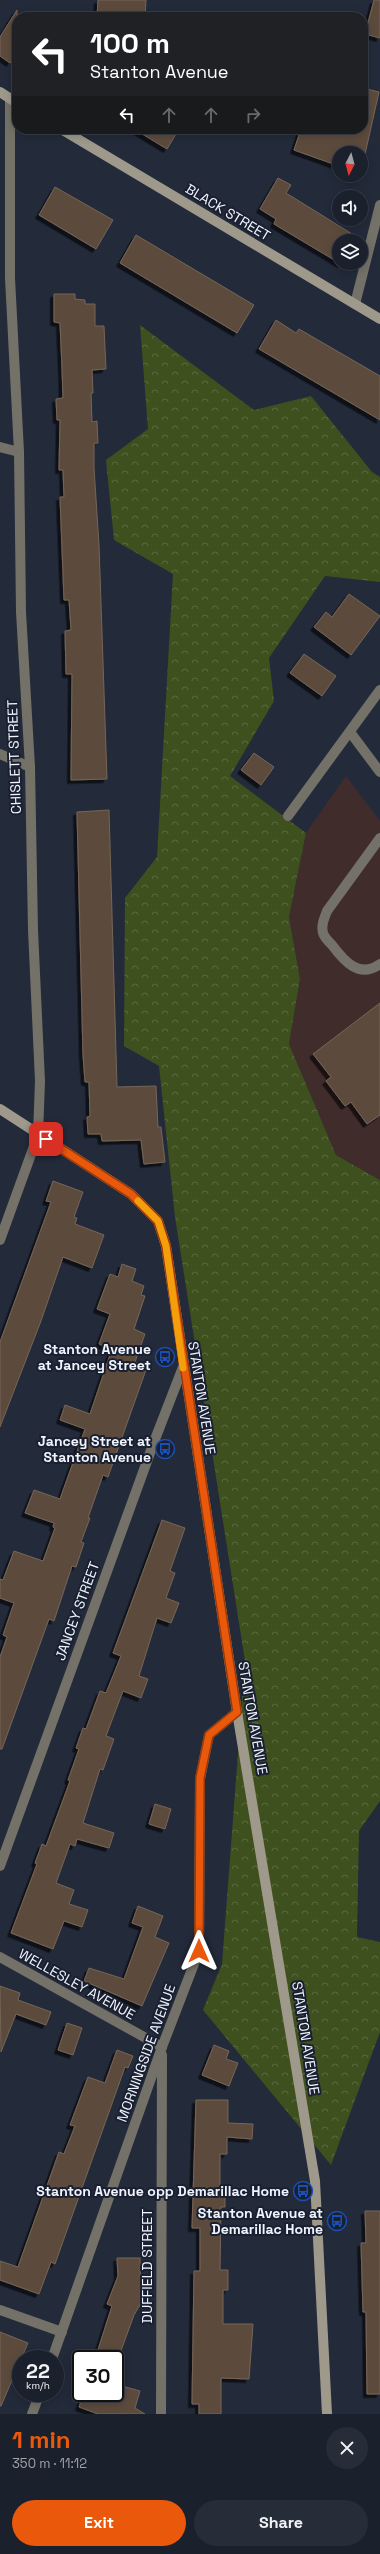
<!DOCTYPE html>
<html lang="en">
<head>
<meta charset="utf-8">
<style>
  body { margin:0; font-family:"Space Grotesk",sans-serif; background:#272d38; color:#f1f3f6; height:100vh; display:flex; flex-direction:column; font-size:15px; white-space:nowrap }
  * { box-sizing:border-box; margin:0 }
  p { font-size:13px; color:#9fa3a9 }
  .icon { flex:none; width:22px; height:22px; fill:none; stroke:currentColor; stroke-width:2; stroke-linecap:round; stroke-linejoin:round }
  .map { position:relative; height:2414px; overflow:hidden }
  .sheet { display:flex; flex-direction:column; background:#1a202c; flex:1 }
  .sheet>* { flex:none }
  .top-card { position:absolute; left:12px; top:12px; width:356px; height:122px; border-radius:16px; box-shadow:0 2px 10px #0003,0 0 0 1px #383e48; background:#202124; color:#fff; overflow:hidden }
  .needle { width:26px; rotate:186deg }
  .controls { position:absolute; left:332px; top:146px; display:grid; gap:8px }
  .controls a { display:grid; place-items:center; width:36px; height:36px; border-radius:50%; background:#1a202c; box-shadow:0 2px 10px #0003,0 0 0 1px #383e48; font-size:20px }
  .speed { position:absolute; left:12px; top:2350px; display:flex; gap:8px; font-size:20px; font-weight:700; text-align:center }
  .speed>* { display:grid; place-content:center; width:52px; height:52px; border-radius:50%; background:#1a202c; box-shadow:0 2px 10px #0003,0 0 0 1px #383e48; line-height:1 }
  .speed small { font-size:10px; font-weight:400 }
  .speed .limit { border:2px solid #111; border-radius:6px; background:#fff; color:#111 }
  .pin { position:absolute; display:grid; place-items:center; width:34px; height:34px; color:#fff; margin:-17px; border-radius:8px; box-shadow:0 2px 6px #0006 }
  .me { position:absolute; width:44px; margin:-22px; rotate:0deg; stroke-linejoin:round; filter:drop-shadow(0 0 3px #0008) }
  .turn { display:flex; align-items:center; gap:14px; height:84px; padding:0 12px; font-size:18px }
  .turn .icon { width:52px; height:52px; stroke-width:2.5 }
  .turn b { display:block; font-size:28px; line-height:34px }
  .lanes { display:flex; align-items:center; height:38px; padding:0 12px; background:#0003; justify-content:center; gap:20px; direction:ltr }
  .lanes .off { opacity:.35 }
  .round { display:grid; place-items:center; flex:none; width:42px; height:42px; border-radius:21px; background:#272d38 }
  .overview { display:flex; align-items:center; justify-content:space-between; height:68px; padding:0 12px }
  h1 { font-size:24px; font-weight:600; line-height:30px; color:#ea580c }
  .action { display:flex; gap:8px; margin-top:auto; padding:8px 12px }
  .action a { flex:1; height:46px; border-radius:24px; background:#ea580c; color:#fff; font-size:16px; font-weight:600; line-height:46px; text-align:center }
  .action a+a { background:#272d38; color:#f1f3f6 }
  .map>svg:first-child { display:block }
  .education { fill:#402c2b }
  .forest { fill:url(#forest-crowns) }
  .building { fill:#5c4c3e; stroke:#766557; filter:url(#shadow) }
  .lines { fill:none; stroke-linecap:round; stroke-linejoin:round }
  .street { stroke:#747168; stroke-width:10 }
  .secondary { stroke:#9e998b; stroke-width:10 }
  .route-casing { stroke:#983908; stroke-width:10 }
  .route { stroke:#ea580c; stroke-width:7 }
  .slow { stroke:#f59e0b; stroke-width:7 }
  .labels { text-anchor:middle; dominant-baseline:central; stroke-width:4; stroke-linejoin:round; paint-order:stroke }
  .street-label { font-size:14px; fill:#eff4ff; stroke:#1a2030 }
  .poi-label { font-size:14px; font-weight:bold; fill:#eff4ff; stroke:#1a2030; text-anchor:end }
</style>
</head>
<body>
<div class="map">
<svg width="380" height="2414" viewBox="0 0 380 2414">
  <defs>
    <pattern id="forest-crowns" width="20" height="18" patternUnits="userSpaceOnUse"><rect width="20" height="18" fill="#3d501e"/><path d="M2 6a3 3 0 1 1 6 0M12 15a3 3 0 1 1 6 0" fill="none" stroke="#596a40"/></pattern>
    <filter id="shadow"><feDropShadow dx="-3.5" dy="3.5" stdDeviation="0" flood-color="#0009"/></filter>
  </defs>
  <rect width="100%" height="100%" fill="#232a3a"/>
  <!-- education -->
  <polygon class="education" points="346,776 380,821 380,1180 336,1155 289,1044 300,979 289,917 306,833"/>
  <!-- forest -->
  <polygon class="forest" points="140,325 254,410 311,396 372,472 380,477 380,582 325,576 269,658 274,701 230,776 306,833 289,917 300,979 289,1044 336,1155 380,1180 380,1801 359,1831 357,1937 380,1942 380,2032 331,2165 203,2010 222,1964 245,1661 175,1217 159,1066 124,1046 125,898 157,857 173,574 114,540 106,460 148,429"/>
  <!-- building -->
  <g class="building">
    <polygon points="98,0 146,0 145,17 97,17"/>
    <polygon points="374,0 380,0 380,38 365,34"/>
    <polygon points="17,10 17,52 10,63 0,56 0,37"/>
    <polygon points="363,88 379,92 361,172 361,153 339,153 339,166 294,150 301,129 363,129"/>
    <polygon points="134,129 179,129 167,149"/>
    <polygon points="278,178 291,185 286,193 357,237 354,241 339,241 341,264 274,224 276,219 260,209"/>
    <polygon points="55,187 113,220 96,249 39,215"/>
    <polygon points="136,235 254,305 237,333 120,263"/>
    <polygon points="54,294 75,294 75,299 85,300 85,304 95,304 95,326 104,326 106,369 92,370 93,393 91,393 92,422 97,421 98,443 94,443 94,468 99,545 107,779 71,780 72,674 66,674 65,631 71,630 69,600 64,600 60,497 64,497 63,470 59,470 60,420 57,420 56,399 63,398 62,368 60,323 54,322"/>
    <polygon points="276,320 296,333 299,329 380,376 380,420 259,349"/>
    <polygon points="349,594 380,616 351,655 314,627 326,612 332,617"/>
    <polygon points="304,654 336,676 322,696 290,673"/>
    <polygon points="254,753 274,767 261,785 241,770"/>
    <polygon points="109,810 117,1087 156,1086 158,1127 161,1127 165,1162 144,1164 141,1140 102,1141 101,1134 88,1134 87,1117 90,1116 89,1082 85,1082 83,1055 77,812"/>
    <polygon points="380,1003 380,1115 367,1124 351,1102 345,1106 326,1081 331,1077 313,1054"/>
    <polygon points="53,1181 83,1192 74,1217 77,1218 75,1224 104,1235 92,1268 63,1257 41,1321 0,1427 0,1342 51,1202 46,1201"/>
    <polygon points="122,1264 136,1269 132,1281 144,1286 141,1295 145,1296 134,1329 145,1334 135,1362 147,1367 108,1477 103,1475 88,1518 90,1518 81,1542 84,1543 76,1567 72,1566 54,1621 49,1619 2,1749 0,1749 0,1657 7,1637 3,1635 14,1603 0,1598 0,1579 3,1580 14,1551 43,1561 55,1528 53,1527 54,1523 25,1513 34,1490 60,1499 85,1429 60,1420 65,1405 90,1414 112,1349 99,1344 110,1314 97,1309 110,1274 118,1277"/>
    <polygon points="162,1520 185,1528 170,1571 175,1573 166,1598 179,1603 171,1623 157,1618 139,1676 148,1679 141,1698 123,1691 106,1736 114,1739 103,1770 100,1769 83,1823 114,1833 109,1848 77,1839 75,1846 70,1844 56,1883 74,1890 69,1904 88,1910 82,1927 64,1921 53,1949 11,1933 37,1864 35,1863 42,1844 46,1846 70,1781 68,1780 79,1749 76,1748 83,1728 86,1729 100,1691 106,1693 121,1656 113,1653"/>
    <polygon points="155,1804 171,1809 165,1829 149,1824"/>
    <polygon points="138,1906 163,1916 155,1937 169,1943 142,2006 84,1981 89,1968 124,1979 143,1927 132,1923"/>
    <polygon points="0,1986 20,1993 18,2000 51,2012 46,2025 16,2014 1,2052"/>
    <polygon points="67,2023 82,2028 73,2055 58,2050"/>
    <polygon points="214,2045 229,2051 226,2059 238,2063 229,2086 202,2075"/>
    <polygon points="117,2050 133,2056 128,2068 125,2067 55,2264 51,2262 39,2294 0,2280 0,2261 18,2267 59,2152 64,2154 75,2126 70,2125 88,2077 105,2083"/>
    <polygon points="196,2100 228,2100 228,2123 253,2124 252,2139 227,2137 227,2154 220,2154 220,2190 225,2190 225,2207 221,2207 220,2270 228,2270 228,2290 223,2290 223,2324 253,2324 249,2379 221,2378 221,2414 199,2414 199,2404 192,2404 194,2271 200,2271 200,2228 192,2228"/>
    <polygon points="365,2211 380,2211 380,2394 367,2394 366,2312 363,2312 361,2243 366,2243"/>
    <polygon points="117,2258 140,2258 141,2303 134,2315 118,2359 95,2359 112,2306 107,2304 118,2276"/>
    <polygon points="0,2332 28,2343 1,2406 0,2406"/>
    <polygon points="115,2384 140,2391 135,2408 145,2414 98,2414 79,2407 84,2393 92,2393 115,2401"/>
  </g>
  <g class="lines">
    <!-- street -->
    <g class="street">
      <polyline points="355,304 380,205"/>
      <polyline points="0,447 19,452"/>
      <polyline points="350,732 380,772"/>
      <polyline points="0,754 30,767"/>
      <polyline points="288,816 380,690"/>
      <path d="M 380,838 L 327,911 C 324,919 321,925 323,933 C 324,937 329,942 332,945 C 344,961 359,979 380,964"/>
      <polyline points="0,1240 38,1135 40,1081 33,930 30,767 21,612 19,452 10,278 10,98"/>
      <polyline points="0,1866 154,1442 183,1367"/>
      <polyline points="0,1957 162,2047"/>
      <polyline points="0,2310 62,2332"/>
      <polyline points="52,2359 162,2047 199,1951 200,1779 209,1735 237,1712"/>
      <polyline points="32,2414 40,2393"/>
      <polyline points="161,2414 162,2055"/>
    </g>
    <!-- secondary -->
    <g class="secondary">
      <polyline points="0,92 17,103"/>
      <polyline points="61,129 380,319"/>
      <polyline points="0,1109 131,1194 158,1221 166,1246 237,1712 315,2181 327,2414"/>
    </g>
  </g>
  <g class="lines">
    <!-- route casing -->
    <g class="route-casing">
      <polyline id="route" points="46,1139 131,1194 158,1221 166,1246 237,1712 209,1735 200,1778 199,1951"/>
    </g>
    <!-- route -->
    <use href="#route" class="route"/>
    <!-- slow -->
    <polyline class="slow" points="138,1201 158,1221 166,1246 183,1368"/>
  </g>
  <!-- icons -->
  <defs>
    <g id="bus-ring" transform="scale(1)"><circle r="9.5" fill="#1a2030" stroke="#1a4fb4" stroke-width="1.5"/><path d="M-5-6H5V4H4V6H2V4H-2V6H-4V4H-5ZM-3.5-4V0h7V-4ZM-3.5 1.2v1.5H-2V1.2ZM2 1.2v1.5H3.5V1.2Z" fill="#1a4fb4"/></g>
  </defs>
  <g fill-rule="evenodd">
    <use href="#bus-ring" x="165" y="1357"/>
    <use href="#bus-ring" x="165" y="1449"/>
    <use href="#bus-ring" x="303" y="2191"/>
    <use href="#bus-ring" x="337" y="2221"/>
  </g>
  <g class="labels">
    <!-- street labels -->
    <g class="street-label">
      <text transform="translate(228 212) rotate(31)">BLACK STREET</text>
      <text transform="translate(14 757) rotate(-92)">CHISLETT STREET</text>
      <text transform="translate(202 1398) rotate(81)">STANTON AVENUE</text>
      <text transform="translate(77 1611) rotate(-70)">JANCEY STREET</text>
      <text transform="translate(253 1718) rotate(80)">STANTON AVENUE</text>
      <text transform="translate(77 1984) rotate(29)">WELLESLEY AVENUE</text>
      <text transform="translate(306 2038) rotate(81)">STANTON AVENUE</text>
      <text transform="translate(146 2053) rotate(-70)">MORNINGSIDE AVENUE</text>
      <text transform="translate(147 2266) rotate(-90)">DUFFIELD STREET</text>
    </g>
    <!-- poi labels -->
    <g class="poi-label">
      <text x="151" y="1349">Stanton Avenue<tspan x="151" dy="16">at Jancey Street</tspan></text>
      <text x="151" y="1441">Jancey Street at<tspan x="151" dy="16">Stanton Avenue</tspan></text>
      <text x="289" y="2191">Stanton Avenue opp Demarillac Home</text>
      <text x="323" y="2213">Stanton Avenue at<tspan x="323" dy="16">Demarillac Home</tspan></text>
    </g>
  </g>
</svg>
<div class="controls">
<a><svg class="needle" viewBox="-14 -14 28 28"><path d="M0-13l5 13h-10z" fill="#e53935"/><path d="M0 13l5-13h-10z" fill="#9fa3a9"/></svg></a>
<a><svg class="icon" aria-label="sound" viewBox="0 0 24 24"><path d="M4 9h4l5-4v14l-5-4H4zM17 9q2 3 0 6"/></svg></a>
<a><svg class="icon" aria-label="layers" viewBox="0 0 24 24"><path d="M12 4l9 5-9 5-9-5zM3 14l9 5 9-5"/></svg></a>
</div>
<div class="speed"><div>22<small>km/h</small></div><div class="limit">30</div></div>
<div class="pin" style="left:46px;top:1139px;background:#d93025"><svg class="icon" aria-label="arrive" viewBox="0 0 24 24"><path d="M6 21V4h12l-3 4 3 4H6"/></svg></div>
<svg class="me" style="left:199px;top:1951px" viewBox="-20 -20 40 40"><path d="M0-17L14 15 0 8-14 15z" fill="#ea580c" stroke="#fff" stroke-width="4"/></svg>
<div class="top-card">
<div class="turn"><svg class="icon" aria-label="left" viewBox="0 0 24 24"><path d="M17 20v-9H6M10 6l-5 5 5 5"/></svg><div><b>100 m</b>Stanton Avenue</div></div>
<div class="lanes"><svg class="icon" aria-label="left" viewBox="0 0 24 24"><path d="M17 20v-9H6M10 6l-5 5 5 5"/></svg><svg class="icon off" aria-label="ahead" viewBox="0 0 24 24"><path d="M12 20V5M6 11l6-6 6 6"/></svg><svg class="icon off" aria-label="ahead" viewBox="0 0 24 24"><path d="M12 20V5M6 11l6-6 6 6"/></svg><svg class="icon off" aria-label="right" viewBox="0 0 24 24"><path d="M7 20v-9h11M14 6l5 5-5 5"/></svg></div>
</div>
</div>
<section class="sheet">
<div class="overview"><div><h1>1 min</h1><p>350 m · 11:12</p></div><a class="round"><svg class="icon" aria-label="close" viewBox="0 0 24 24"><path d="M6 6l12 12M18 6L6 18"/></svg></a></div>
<div class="action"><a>Exit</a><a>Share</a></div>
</section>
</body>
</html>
